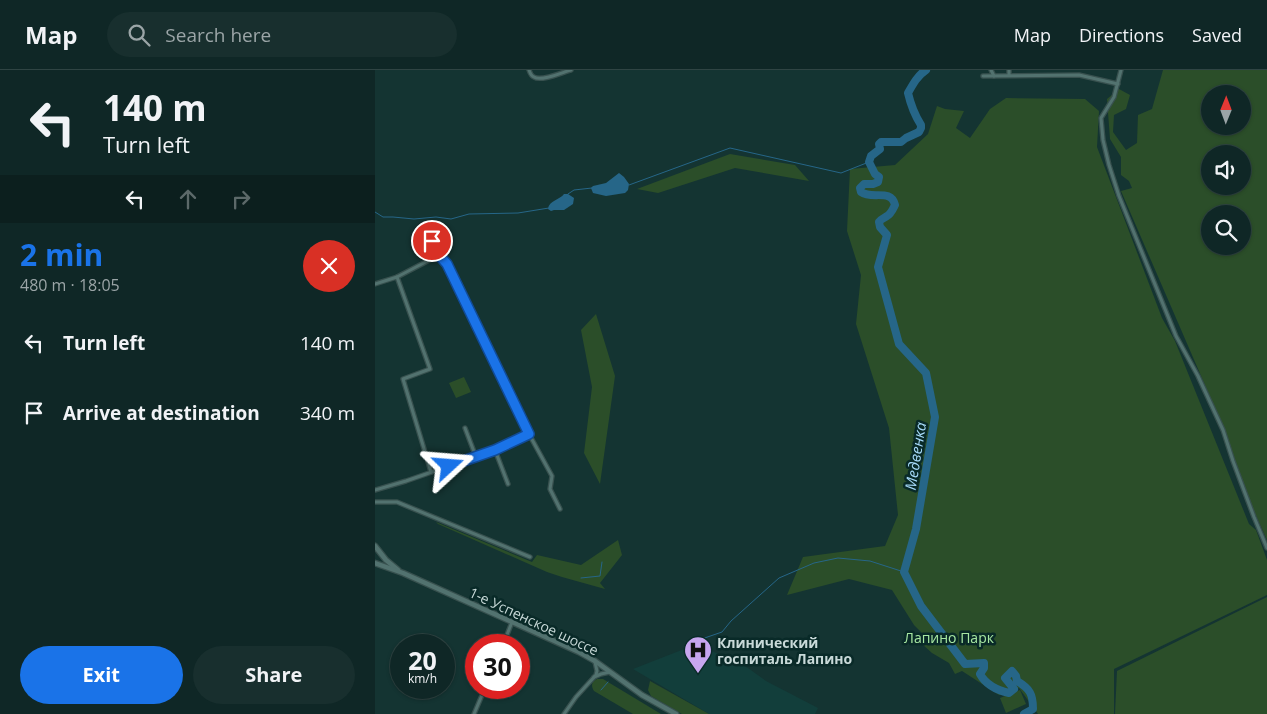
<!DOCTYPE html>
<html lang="en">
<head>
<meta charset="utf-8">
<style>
  body { margin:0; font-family:"Open Sans",sans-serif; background:#182f2e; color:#f1f3f6; height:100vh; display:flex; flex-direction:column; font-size:19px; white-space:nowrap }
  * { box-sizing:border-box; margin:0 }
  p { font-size:16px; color:#9ba5a7 }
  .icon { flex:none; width:28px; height:28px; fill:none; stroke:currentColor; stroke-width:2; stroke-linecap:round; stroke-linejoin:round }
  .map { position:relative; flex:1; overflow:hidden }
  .side { display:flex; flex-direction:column; background:#0f2726; width:375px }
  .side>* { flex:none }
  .guide { background:#0f2726; color:#f1f3f6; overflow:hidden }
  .needle { width:32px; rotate:1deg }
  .fabs { position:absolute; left:826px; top:15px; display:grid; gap:10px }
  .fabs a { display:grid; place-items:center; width:50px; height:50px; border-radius:50%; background:#0f2726; box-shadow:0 1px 4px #0004,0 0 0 1px #2f4443; font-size:25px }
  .speed { position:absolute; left:15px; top:564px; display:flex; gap:10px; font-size:25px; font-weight:700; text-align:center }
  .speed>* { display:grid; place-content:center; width:65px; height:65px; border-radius:50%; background:#0f2726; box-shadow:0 1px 4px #0004,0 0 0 1px #2f4443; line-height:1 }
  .speed small { font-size:12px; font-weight:400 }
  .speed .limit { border:8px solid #d22; background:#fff; color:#111 }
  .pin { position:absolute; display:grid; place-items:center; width:42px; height:42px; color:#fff; margin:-21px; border:2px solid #fff; border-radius:50%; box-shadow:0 1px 5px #0007 }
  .me { position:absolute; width:55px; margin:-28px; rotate:71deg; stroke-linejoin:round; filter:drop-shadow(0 0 4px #0008) }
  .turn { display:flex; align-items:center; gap:18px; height:105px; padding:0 20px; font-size:22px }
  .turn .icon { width:65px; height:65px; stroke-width:2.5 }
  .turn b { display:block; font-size:35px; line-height:42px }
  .lanes { display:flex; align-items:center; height:48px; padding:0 20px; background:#0003; justify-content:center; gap:25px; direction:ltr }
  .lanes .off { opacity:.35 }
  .round { display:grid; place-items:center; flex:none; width:52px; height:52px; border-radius:26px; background:#182f2e }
  .head { display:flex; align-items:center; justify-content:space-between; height:85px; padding:0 20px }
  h1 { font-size:30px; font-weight:700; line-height:38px; color:#1a73e8 }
  .cta { display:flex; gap:10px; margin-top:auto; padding:10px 20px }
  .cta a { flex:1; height:58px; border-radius:30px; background:#1a73e8; color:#fff; font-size:20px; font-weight:700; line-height:58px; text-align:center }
  .cta a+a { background:#182f2e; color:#f1f3f6 }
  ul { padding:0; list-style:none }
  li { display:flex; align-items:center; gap:15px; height:70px; padding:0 20px }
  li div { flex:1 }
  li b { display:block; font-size:19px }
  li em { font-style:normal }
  header { display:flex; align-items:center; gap:30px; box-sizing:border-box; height:70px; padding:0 25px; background:#0f2726; border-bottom:1px solid #2f4443 }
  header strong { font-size:24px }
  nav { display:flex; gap:28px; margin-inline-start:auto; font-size:18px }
  .search { width:350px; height:45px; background:#182f2e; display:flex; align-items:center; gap:12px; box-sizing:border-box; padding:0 18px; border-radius:28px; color:#9ba5a7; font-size:19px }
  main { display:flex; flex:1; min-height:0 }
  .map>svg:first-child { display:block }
  .built { fill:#123e3b }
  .green { fill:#2b4e29; fill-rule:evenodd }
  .water { fill:#266688 }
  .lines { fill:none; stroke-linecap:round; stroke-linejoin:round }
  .stream { stroke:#266688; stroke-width:1 }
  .river { stroke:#266688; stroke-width:8 }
  .street-casing { stroke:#38514f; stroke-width:5.5 }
  .secondary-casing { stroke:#38514f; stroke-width:7 }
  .street { stroke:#52726f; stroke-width:3 }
  .secondary { stroke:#52726f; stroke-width:4.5 }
  .route-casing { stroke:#114b97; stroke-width:12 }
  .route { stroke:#1a73e8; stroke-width:9 }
  .labels { text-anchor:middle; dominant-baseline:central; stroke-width:5; stroke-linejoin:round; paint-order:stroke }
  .street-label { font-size:14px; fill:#c8d9d8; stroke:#092a28 }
  .park-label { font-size:14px; fill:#a7e7a2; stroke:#092a28 }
  .poi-label { font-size:14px; font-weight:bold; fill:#c8d9d8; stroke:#092a28; text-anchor:start }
  .water-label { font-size:15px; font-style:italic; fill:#a7daf9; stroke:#092a28 }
</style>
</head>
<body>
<header>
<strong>Map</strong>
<div class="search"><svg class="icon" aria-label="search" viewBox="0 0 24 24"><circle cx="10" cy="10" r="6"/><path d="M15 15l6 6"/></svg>Search here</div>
<nav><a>Map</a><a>Directions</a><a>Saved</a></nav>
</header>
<main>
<section class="side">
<div class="guide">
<div class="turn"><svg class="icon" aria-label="left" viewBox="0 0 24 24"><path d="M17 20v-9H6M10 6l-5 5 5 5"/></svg><div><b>140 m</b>Turn left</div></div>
<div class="lanes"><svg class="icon" aria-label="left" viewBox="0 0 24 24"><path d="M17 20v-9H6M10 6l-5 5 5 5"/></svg><svg class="icon off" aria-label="ahead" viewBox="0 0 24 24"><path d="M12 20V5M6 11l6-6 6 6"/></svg><svg class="icon off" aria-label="right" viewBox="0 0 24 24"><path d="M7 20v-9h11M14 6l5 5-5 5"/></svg></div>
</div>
<div class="head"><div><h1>2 min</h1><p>480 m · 18:05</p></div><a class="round" style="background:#d93025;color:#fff"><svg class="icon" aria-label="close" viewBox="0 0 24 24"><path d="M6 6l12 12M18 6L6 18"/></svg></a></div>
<ul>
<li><svg class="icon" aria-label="left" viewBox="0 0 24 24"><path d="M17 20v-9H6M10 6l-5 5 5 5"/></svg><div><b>Turn left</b></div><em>140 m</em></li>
<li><svg class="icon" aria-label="arrive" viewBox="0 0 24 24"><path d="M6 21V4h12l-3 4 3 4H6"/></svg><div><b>Arrive at destination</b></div><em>340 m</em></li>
</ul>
<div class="cta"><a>Exit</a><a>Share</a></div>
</section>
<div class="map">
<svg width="892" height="644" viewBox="0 0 892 644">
  <rect width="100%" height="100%" fill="#143432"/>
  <!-- built -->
  <polygon class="built" points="322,574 373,598 391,611 443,638 440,644 334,644 258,599"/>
  <!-- green -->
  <g class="green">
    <path d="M 788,0 L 892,0 L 892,470 L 879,441 L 846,352 L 746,121 L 757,118 L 754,111 L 746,105 L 746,87 L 735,69 L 732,29 L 744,19 L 755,25 L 751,39 L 739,45 L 738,62 L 751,80 L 762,73 L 763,45 L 777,39 ZM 835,24 L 868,24 L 868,56 L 835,56 ZM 835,84 L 868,84 L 868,116 L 835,116 ZM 835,144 L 868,144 L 868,176 L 835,176 Z"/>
    <polygon points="631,28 710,29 724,41 722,77 787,248 800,271 874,454 881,460 892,490 892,525 739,599 739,644 663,644 644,618 632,624 624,625 587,601 580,604 574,593 557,583 547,574 548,564 539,555 517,520 474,509 412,525 428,487 510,476 523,445 514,358 481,254 486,205 472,161 475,99 520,95 553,64 562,36 570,39 589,41 581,58 595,68 615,39"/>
    <polygon points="355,84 420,95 434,111 360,98 283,123 262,119"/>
    <polygon points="221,244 240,306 225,414 209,383 217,317 206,260"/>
    <polygon points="89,307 96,322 81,328 74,313"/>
    <polygon points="61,452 157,492 162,485 206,495 243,470 247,485 225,513 230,519 187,507 172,502 63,454"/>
    <polygon points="892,527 892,644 740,644 742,601"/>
    <path d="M 222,609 L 228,609 L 286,644 L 258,644 L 219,621 C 216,616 216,612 222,609 Z"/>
    <polygon points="275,611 334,644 307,644 276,626 273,620"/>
    <polygon points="645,620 651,634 631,643 625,628"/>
  </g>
  <!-- water -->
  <g class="water">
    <polygon points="244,103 249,107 254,114 253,120 250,123 231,126 218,123 216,118 218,116 231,113"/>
    <path d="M 189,124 L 193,124 L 199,128 L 198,134 L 189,140 L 179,140 L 176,141 L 173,139 C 174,130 185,130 189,124 Z"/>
  </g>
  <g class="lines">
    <!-- stream -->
    <g class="stream">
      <polyline points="254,115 355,78 466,103 494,92"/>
      <polyline points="193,124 199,120 217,118"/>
      <polyline points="0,142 8,147 18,147 39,149 61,147 76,149 94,144 143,143 174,138"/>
      <polyline points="206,508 225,506 227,492"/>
      <polyline points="315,573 347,562 356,551 404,508 439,493 463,488 495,491 529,502"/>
      <polyline points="226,620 233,612"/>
    </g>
    <!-- river -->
    <path class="river" d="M 551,0 C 543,5 538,14 533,23 C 536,36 539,44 546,55 L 546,58 L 544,62 L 531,68 L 526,72 L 506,72 L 504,74 L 505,79 L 496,86 L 494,92 L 500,104 L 504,107 L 503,112 L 498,114 L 489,114 L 485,118 L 486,122 C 497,130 516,118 520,135 C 518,139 516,144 512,146 C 508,149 507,148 504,152 L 505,157 L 512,165 L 503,197 L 524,274 L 551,303 L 560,347 L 541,459 L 529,502 L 546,536 L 590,594 L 609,593 L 609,598 L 605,604 C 611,615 621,620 634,623 L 639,619 L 630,608 L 637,601 L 641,606 L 642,611 C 655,619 658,624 658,639 L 649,644"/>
    <!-- street casing -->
    <g class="street-casing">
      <g id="street">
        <path d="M 154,0 C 155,3 156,6 159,7 C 166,12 188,2 196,0"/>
        <polyline points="616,0 619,6"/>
        <polyline points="746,0 739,27 726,48 728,70 734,95 744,126 801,266 823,306 848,360 858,391 879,447 892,478"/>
        <polyline points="634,5 634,0"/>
        <polyline points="608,6 704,5 743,14"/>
        <polyline points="64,185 72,195 154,364 177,406 175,419 185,439"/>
        <polyline points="22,207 55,299 28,309 56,402"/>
        <polyline points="0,214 22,207 64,185 57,171"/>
        <polyline points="90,358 101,387"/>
        <polyline points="120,380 133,414"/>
        <polyline points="0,420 31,411 120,380 154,364"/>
        <polyline points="0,432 22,432 155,487"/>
        <polyline points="128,575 137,552"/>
        <polyline points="219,607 226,604 235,602"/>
        <polyline points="99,644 110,618"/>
        <polyline points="189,644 201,627 221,605 222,601 220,592"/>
      </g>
    </g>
    <!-- secondary casing -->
    <g class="secondary-casing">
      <g id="secondary">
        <polyline points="0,476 11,490 23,500"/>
        <polyline points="0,493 28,503 204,582 220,591 267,625 301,644"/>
      </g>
    </g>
    <!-- street -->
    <use href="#street" class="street"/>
    <!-- secondary -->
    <use href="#secondary" class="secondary"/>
  </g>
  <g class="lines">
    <!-- route casing -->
    <g class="route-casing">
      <polyline id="route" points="57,171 64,185 72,194 154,364 120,380 74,396"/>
    </g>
    <!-- route -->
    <use href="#route" class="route"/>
  </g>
  <!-- icons -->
  <defs>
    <g id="hospital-pin" transform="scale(1.4375)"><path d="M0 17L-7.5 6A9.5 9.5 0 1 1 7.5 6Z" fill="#c7a6ef" stroke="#092a28"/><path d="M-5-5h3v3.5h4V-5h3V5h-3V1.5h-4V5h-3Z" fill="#111"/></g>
  </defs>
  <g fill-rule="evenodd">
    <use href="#hospital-pin" x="323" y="580"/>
  </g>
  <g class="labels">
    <!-- street labels -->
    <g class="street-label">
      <text transform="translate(159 551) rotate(25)">1-е Успенское шоссе</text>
    </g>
    <!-- park labels -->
    <g class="park-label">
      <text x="574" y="567">Лапино Парк</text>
    </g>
    <!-- poi labels -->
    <g class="poi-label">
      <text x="342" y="572">Клинический<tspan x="342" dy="16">госпиталь Лапино</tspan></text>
    </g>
    <!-- water labels -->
    <g class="water-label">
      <text transform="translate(540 386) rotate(-81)">Медвенка</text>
    </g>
  </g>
</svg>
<div class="fabs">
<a><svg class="needle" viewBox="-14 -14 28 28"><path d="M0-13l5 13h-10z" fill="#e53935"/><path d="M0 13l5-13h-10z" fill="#9ba5a7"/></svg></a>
<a><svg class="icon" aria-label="sound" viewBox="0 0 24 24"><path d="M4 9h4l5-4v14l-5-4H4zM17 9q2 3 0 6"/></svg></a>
<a><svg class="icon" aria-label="search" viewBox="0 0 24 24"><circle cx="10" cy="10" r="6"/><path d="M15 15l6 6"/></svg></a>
</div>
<div class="speed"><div>20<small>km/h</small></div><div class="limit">30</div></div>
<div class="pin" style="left:57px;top:171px;background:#d93025"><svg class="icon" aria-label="arrive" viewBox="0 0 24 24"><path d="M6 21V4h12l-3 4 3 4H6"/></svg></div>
<svg class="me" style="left:74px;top:396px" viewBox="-20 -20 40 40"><path d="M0-17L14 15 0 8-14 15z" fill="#1a73e8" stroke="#fff" stroke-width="4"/></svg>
</div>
</main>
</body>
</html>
